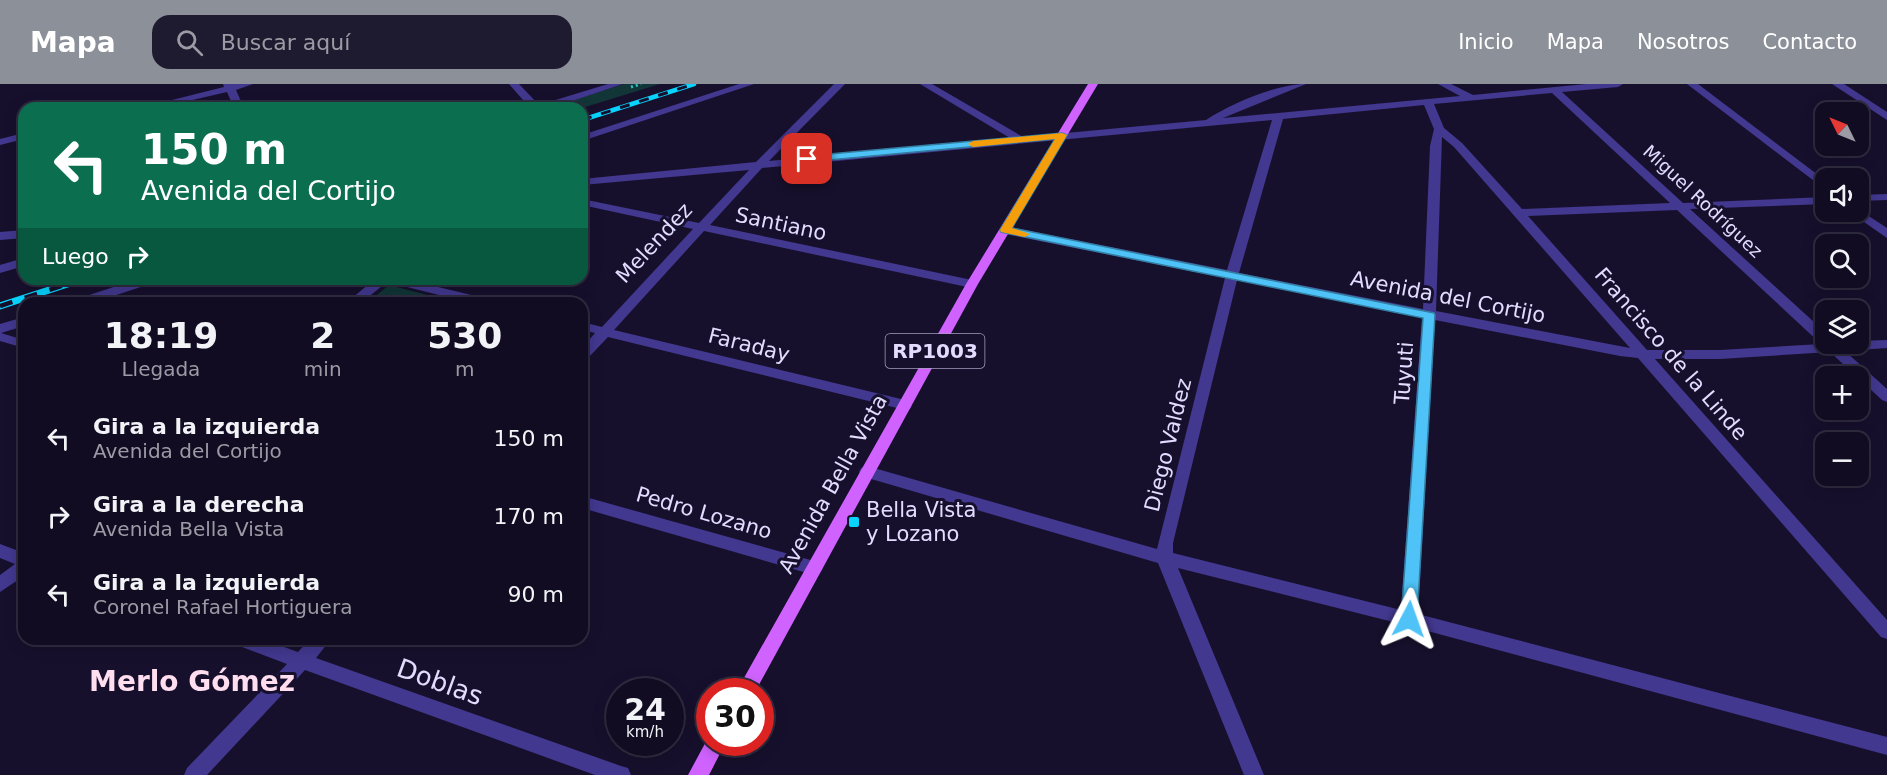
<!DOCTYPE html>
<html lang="es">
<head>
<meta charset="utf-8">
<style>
  body { margin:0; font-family:"DejaVu Sans",sans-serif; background:#1e1a2f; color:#f1f3f6; height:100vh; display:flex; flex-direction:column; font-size:22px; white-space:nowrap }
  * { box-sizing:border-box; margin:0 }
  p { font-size:20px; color:#9c9ba5 }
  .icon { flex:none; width:33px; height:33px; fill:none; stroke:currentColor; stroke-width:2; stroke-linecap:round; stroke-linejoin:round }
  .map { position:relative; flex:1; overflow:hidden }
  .drawer { position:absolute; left:18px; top:213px; width:570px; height:348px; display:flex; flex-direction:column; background:#110c22; border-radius:18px; box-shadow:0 3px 15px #0003,0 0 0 2px #302c40 }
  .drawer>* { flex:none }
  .guide { position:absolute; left:18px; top:18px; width:570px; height:183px; border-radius:18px; box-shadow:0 3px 15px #0003,0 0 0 2px #302c40; background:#0b6e4f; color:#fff; overflow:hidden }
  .needle { width:39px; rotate:313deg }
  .tools { position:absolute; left:1815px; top:18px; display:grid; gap:12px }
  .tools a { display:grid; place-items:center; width:54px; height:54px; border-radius:12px; background:#110c22; box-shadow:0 3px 15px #0003,0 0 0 2px #302c40; font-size:30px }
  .speed { position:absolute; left:606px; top:594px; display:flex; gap:12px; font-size:30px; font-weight:700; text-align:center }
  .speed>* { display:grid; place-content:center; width:78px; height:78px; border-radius:50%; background:#110c22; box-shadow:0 3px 15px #0003,0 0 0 2px #302c40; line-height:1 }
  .speed small { font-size:15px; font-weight:400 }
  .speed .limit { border:9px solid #d22; background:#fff; color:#111 }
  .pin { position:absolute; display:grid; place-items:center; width:51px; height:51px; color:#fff; margin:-26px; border-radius:12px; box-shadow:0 3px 9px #0006 }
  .me { position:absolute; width:66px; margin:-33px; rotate:4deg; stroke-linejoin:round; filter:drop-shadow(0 0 4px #0008) }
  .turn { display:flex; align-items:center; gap:21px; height:126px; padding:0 24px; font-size:27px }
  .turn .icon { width:78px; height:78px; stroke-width:2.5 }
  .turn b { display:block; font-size:42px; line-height:51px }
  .then { display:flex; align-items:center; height:57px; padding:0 24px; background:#0003; gap:12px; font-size:22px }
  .eta { display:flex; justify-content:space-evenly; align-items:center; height:102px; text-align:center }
  .eta b { font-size:36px; font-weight:700; line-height:42px }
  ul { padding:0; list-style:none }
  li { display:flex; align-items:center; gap:18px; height:78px; padding:0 24px }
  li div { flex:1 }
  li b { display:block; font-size:22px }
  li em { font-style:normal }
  header { display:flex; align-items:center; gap:36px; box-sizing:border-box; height:84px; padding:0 30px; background:#8c9099; color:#fff }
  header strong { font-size:28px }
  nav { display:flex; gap:33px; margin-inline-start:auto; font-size:21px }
  .search { width:420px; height:54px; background:#1e1a2f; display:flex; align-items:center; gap:15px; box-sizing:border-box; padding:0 21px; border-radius:18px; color:#9c9ba5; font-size:22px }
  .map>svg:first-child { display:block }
  .green { fill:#123638 }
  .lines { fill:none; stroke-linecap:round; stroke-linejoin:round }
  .path { stroke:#28c4c6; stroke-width:3; stroke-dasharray:2 3; stroke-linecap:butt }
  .street { fill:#42388f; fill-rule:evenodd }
  .primary { fill:#d063ff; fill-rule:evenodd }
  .rail-far1-casing { stroke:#08d4ff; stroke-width:4.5 }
  .rail-casing { stroke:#08d4ff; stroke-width:7 }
  .rail-far1 { stroke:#17102d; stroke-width:3; stroke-dasharray:10; stroke-linecap:butt }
  .rail { stroke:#17102d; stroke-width:4.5; stroke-dasharray:13; stroke-linecap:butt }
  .route { fill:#4fc3f7; stroke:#337fa1; stroke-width:1.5 }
  .slow { fill:#f59e0b }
  .poi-dot { fill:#08d4ff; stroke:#17102d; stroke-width:2 }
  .labels { text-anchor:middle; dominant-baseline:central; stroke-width:6; stroke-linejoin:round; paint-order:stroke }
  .far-street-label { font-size:18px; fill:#e2dcff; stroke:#17102d }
  .shield { fill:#17102d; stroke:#a59fc0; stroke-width:1.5 }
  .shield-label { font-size:20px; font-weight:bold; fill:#e2dcff }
  .street-label { font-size:21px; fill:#e2dcff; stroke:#17102d }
  .poi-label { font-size:21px; fill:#e2dcff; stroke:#17102d; text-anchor:start }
  .near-street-label { font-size:26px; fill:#e2dcff; stroke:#17102d }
  .near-quarter-label { font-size:28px; font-weight:bold; fill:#ffdef0; stroke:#17102d }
</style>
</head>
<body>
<header>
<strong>Mapa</strong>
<div class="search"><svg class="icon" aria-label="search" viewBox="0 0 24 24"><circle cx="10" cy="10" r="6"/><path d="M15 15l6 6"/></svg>Buscar aquí</div>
<nav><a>Inicio</a><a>Mapa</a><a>Nosotros</a><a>Contacto</a></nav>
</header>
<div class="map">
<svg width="1887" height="691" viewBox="0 0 1887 691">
  <rect width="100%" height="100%" fill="#17102d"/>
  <!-- green -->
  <g class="green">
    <polygon points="624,0 660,0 582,24 548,24"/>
    <polygon points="389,201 458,219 367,219"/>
  </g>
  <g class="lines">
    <!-- path -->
    <polyline class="path" points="631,3 641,0"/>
    <!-- street -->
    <g class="street">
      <polygon points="223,0 253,0 236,6 244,24 234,24 227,8 158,24 140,24 224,3"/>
      <polygon points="509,0 519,0 539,21 608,0 623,0 551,24 530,24"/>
      <polygon points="739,0 754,0 582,57 582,51"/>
      <path d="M 834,0 L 845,0 L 769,77 L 1010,54 L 920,0 L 932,0 L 1023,53 L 1206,36 C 1231,20 1276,0 1306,0 L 1223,34 L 1460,12 L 1438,0 L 1451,0 L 1473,11 L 1586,0 L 1623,0 L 1618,3 L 1562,8 L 1683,119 L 1826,113 L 1826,120 L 1690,125 L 1826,249 L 1826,260 L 1858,260 L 1858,257 L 1887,256 L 1887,264 L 1845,267 L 1887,305 L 1887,318 L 1882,316 L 1830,268 L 1720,275 L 1655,275 L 1887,536 L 1887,555 L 1881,553 L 1638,274 L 1620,272 L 1435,236 L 1418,530 L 1887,653 L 1887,671 L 1409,542 L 1178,484 L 1264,691 L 1244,691 L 1158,479 L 861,392 L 859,388 L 861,384 L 867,382 L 1157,465 L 1225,194 L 1005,150 L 999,146 L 1005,142 L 1227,186 L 1272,36 L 762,84 L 710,141 L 972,196 L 978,200 L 972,204 L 704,147 L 614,246 L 905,316 L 910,317 L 912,321 L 910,325 L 905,326 L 608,253 L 587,275 L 582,276 L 582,264 L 595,249 L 582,246 L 582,238 L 602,243 L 693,145 L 582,121 L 582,115 L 699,139 L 749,86 L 582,101 L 582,95 L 756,78 ZM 1552,9 L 1670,119 L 1522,125 L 1462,59 L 1444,44 L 1434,20 ZM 1424,21 L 1434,45 L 1430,62 L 1423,225 L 1239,189 L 1283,35 ZM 1442,53 L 1454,63 L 1630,264 L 1436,227 ZM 1677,126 L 1821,260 L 1720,266 L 1647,266 L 1528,132 ZM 1237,196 L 1422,233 L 1401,526 L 1173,469 L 1173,459 Z"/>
      <polygon points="1687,0 1698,0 1826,97 1826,106"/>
      <polygon points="1832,0 1844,0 1887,28 1887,36"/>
      <polygon points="24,49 24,55 0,61 0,55"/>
      <polygon points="1887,110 1887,116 1858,117 1858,111"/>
      <polygon points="1858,125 1887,144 1887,154 1854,131 1852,128 1858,128"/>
      <polygon points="24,146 24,154 0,156 0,148"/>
      <polygon points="24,174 24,182 0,189 0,181"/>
      <polygon points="138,195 157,195 156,198 92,219 72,219 74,216"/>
      <polygon points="375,195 405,195 492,216 494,219 471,219 387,198 361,219 346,219"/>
      <polygon points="24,233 24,242 1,249 24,256 24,264 0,257 0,240"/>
      <polygon points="582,412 814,477 820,479 823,484 820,489 814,491 582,424"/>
      <polygon points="0,460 24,469 24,492 0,508 0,491 15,480 0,474"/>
      <polygon points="231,555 262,555 298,568 310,555 331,555 316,574 621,682 628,684 631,691 595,691 305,586 207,691 184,691 187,684 287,580 234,560"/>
    </g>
    <!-- primary -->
    <g class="primary">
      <polygon points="1088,0 1098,0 978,200 755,608 736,608 966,200"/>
      <polygon points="709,652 710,658 726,658 709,691 688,691"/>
    </g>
    <!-- rail-far1 casing -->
    <g class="rail-far1-casing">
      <polyline id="rail-far1" points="582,36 694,0"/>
    </g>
    <!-- rail casing -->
    <g class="rail-casing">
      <polyline id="rail" points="0,222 83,195"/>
    </g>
    <!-- rail-far1 -->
    <use href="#rail-far1" class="rail-far1"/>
    <!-- rail -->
    <use href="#rail" class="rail"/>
  </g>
  <!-- route -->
  <polygon class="route" points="1062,49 1067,51 1012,144 1434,229 1435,231 1417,535 1415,540 1409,542 1403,540 1401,535 1423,234 1001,148 1000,146 1055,55 807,78 802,75 807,72"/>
  <!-- slow -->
  <polygon class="slow" points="1062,49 1067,51 1012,144 1030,150 1025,153 1001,148 1000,146 1055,55 973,63 968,60 973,57"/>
  <!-- markers -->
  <rect class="poi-dot" x="848" y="432" width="12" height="12" rx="3"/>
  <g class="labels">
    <!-- far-street labels -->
    <g class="far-street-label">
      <text transform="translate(1703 117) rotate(43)">Miguel Rodríguez</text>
    </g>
    <!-- shield labels -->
    <rect class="shield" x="885.5" y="250" width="99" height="34" rx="4.5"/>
    <g class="shield-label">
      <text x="935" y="267">RP1003</text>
    </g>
    <!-- street labels -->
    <g class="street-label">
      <text transform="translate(781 140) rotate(12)">Santiano</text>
      <text transform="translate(654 159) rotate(-47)">Melendez</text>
      <text transform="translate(1448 213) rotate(11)">Avenida del Cortijo</text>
      <text transform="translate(749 261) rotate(14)">Faraday</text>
      <text transform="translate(1671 270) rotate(49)">Francisco de la Linde</text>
      <text transform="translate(1404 289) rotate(-86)">Tuyuti</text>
      <text transform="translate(1168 361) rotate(-76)">Diego Valdez</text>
      <text transform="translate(833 400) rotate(-61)">Avenida Bella Vista</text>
      <text transform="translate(704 429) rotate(16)">Pedro Lozano</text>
    </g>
    <!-- poi labels -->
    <g class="poi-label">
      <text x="866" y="426">Bella Vista<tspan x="866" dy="24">y Lozano</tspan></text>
    </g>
    <!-- near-street labels -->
    <g class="near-street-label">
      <text transform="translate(440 598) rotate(20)">Doblas</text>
    </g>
    <!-- near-quarter labels -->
    <g class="near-quarter-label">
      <text x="192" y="597">Merlo Gómez</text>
    </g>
  </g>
</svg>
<div class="tools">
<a><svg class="needle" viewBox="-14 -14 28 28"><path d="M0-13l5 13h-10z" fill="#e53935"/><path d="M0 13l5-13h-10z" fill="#9c9ba5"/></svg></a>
<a><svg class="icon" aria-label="sound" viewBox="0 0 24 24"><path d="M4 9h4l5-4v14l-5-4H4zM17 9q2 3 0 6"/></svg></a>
<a><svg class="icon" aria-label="search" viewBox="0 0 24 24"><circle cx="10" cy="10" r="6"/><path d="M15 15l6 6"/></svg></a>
<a><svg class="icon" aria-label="layers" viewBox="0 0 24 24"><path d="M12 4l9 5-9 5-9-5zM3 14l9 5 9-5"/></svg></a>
<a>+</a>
<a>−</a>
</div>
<div class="speed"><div>24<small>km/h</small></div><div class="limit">30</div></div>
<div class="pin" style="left:807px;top:75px;background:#d93025"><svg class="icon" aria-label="arrive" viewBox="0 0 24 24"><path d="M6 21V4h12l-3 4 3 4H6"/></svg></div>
<svg class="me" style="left:1409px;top:535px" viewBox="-20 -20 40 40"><path d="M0-17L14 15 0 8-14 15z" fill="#4fc3f7" stroke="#fff" stroke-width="4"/></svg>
<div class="guide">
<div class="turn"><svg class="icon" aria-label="left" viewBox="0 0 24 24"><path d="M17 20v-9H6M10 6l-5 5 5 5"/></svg><div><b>150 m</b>Avenida del Cortijo</div></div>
<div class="then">Luego<svg class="icon" aria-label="right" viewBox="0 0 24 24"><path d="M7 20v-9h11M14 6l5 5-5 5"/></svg></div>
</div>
<section class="drawer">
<div class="eta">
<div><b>18:19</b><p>Llegada</p></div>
<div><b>2</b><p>min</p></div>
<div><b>530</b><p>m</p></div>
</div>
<ul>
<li><svg class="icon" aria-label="left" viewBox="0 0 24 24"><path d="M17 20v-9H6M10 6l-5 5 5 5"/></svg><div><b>Gira a la izquierda</b><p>Avenida del Cortijo</p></div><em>150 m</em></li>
<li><svg class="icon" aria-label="right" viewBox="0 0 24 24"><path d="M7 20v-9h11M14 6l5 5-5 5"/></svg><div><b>Gira a la derecha</b><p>Avenida Bella Vista</p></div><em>170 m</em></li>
<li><svg class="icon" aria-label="left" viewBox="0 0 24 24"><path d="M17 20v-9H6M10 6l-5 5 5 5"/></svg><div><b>Gira a la izquierda</b><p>Coronel Rafael Hortiguera</p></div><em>90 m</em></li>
</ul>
</section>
</div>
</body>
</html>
